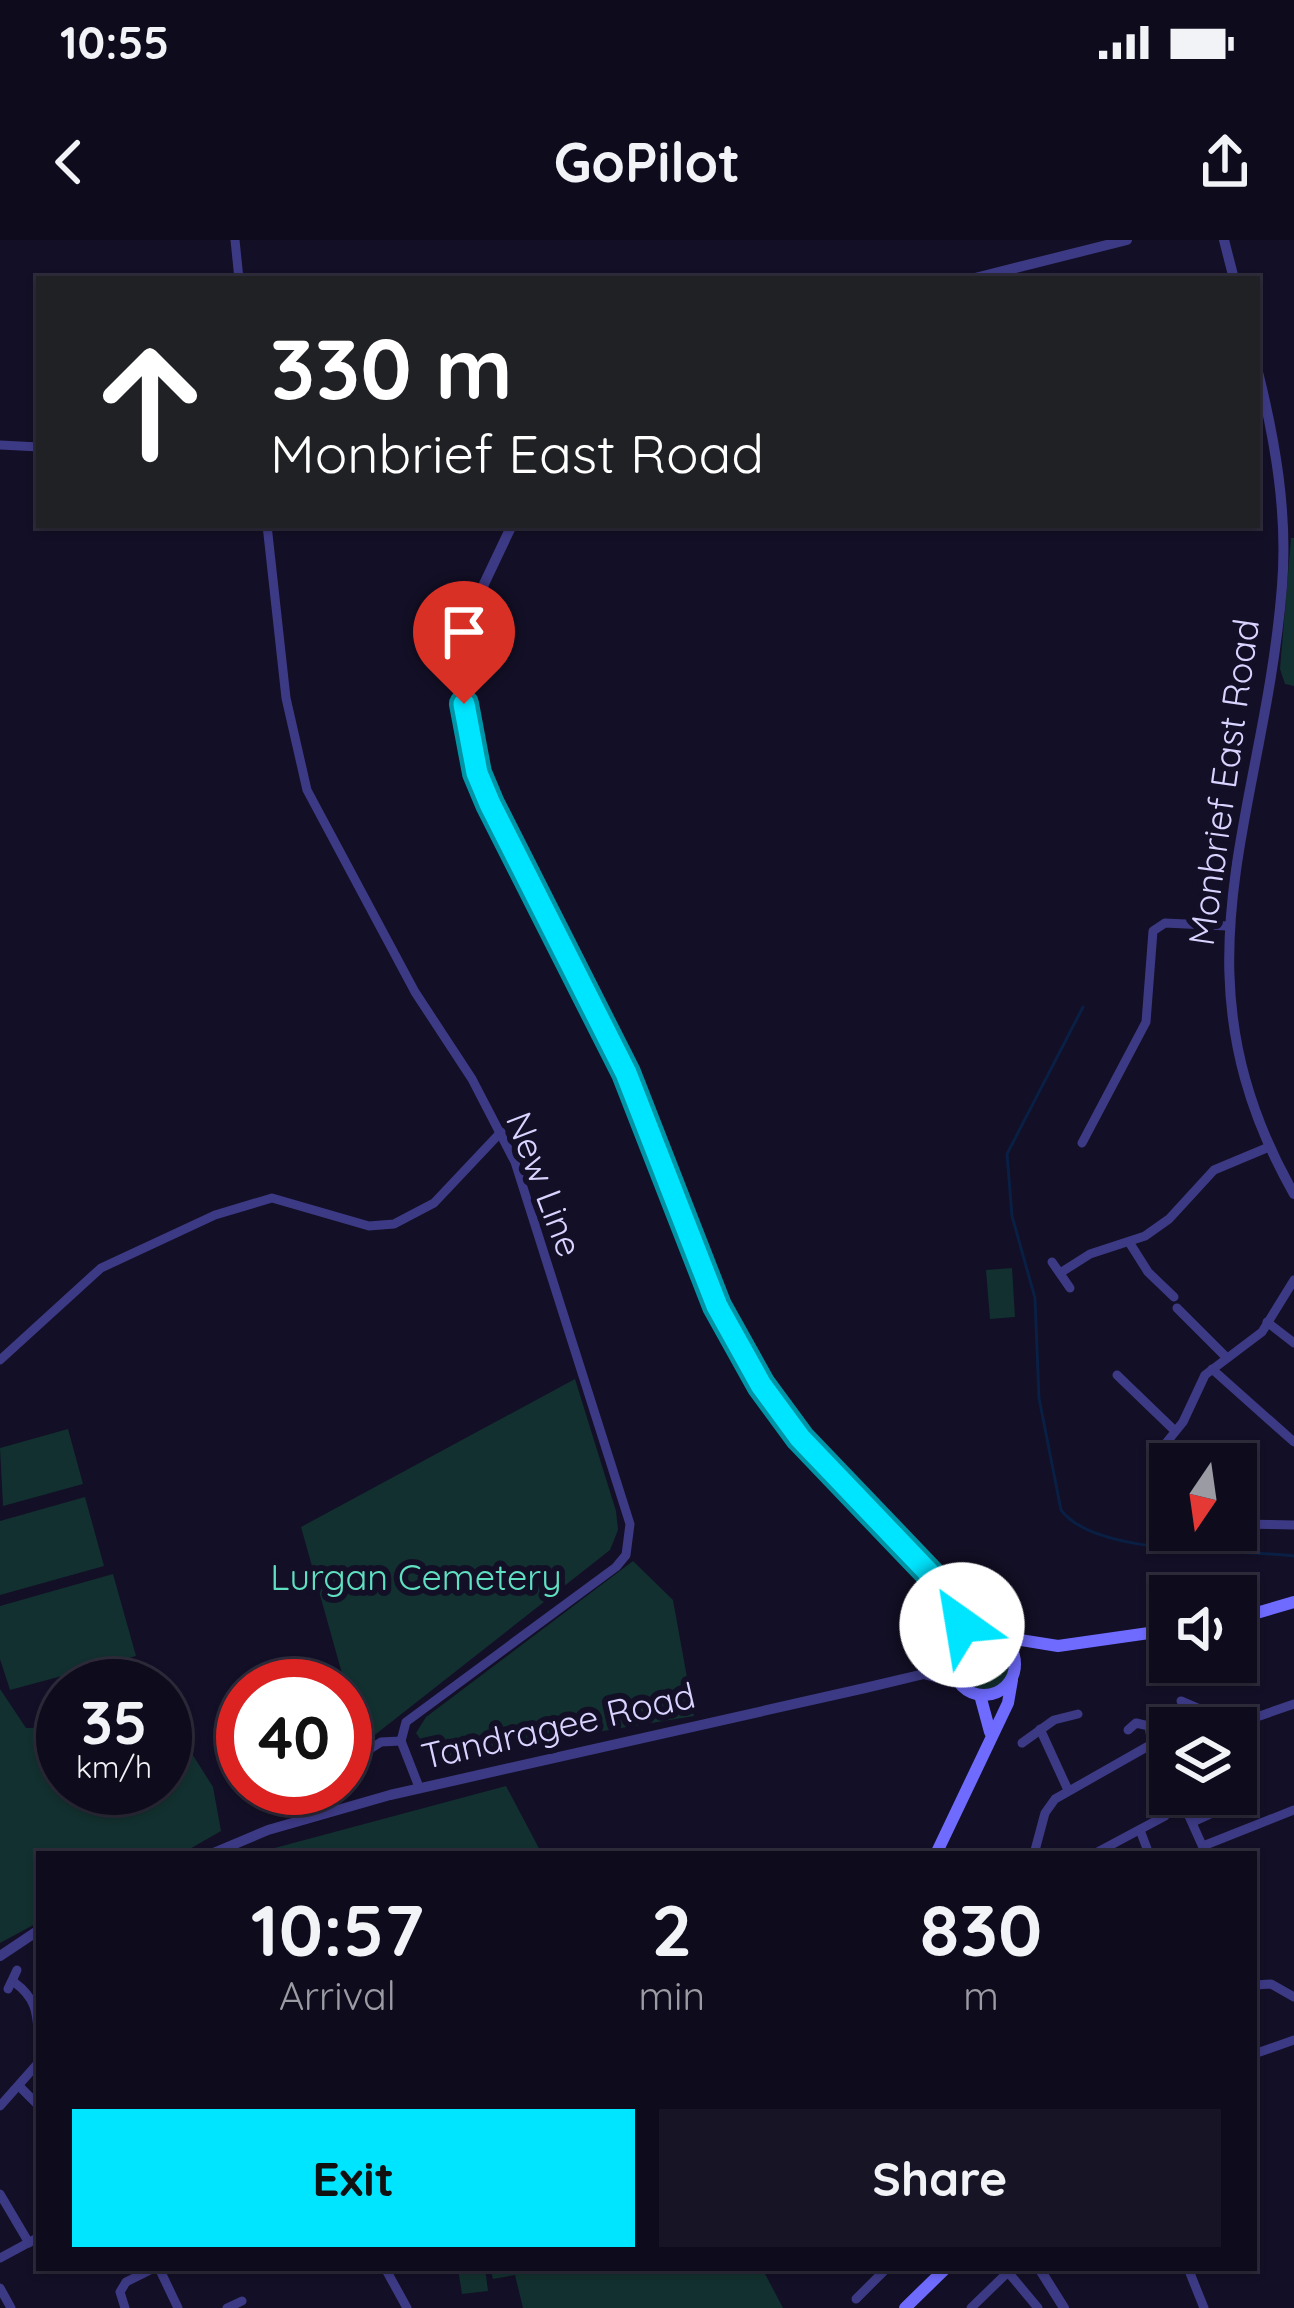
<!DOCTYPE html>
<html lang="en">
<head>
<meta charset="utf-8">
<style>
  body { margin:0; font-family:Quicksand,sans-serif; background:#171425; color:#f1f3f6; height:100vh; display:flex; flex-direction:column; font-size:45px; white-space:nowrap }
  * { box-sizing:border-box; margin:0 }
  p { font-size:39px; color:#9b9ba3 }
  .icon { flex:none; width:66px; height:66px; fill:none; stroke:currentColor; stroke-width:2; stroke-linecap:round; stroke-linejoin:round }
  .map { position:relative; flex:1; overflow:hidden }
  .sheet { position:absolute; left:36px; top:1611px; width:1221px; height:420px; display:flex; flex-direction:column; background:#0e0b1c; border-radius:0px; box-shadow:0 3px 9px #0004,0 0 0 3px #2e2b3b }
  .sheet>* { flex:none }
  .hud { position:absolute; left:36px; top:36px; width:1224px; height:252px; border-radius:0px; box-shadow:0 3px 9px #0004,0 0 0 3px #2e2b3b; background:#202124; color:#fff; overflow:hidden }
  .needle { width:78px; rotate:193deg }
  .controls { position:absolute; left:1149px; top:1203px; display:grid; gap:24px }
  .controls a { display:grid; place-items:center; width:108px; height:108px; border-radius:0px; background:#0e0b1c; box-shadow:0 3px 9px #0004,0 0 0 3px #2e2b3b; font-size:60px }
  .speed { position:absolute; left:36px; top:1419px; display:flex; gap:24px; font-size:60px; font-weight:700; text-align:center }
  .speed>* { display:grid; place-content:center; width:156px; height:156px; border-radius:50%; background:#0e0b1c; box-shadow:0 3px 9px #0004,0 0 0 3px #2e2b3b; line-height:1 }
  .speed small { font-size:30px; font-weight:400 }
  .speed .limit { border:18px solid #d22; background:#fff; color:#111 }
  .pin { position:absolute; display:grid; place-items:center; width:102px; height:102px; color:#fff; margin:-123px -51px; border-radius:50% 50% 50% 0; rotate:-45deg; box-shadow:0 0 12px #0007 }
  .pin .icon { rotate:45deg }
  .me { position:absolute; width:132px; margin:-66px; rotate:328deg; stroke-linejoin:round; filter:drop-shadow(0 0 9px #0008) }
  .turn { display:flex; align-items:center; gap:42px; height:252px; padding:0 36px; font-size:54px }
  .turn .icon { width:156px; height:156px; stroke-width:2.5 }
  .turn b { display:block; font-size:84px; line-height:102px }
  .eta { display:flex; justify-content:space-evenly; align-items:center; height:204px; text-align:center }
  .eta b { font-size:72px; font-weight:700; line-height:84px }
  .primary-button { display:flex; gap:24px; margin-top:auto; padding:24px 36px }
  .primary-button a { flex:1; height:138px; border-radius:0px; background:#00e5ff; color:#111; font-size:48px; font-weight:700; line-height:138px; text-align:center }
  .primary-button a+a { background:#171425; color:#f1f3f6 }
  .status { display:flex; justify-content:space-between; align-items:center; height:84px; padding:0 60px; background:#0e0b1c; direction:ltr }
  .status svg { height:33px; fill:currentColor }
  header { display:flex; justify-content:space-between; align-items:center; height:156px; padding:0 36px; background:#0e0b1c; font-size:54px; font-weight:700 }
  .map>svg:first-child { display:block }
  .green { fill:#12302f }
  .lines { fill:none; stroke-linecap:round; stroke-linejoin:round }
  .stream { stroke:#0a1f44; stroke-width:3 }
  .minor { stroke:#3d3a85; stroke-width:9 }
  .tertiary { stroke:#3d3a85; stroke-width:10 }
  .secondary { stroke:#6f6bff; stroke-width:12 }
  .route-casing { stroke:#0095a6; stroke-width:30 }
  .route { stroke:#00e5ff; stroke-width:21 }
  .labels { text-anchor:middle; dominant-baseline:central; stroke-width:12; stroke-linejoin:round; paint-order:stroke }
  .street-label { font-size:36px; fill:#d9d4ff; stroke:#130f26 }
  .park-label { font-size:36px; fill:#5fe0c0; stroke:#130f26 }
</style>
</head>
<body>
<div class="status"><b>10:55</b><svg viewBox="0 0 49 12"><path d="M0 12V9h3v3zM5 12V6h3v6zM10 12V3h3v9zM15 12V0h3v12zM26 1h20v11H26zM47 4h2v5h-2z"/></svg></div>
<header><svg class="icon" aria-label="back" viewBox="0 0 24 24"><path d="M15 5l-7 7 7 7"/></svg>GoPilot<svg class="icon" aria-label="share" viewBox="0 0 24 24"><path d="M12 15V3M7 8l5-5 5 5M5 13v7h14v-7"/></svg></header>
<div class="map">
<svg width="1294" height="2068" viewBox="0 0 1294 2068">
  <rect width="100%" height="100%" fill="#130f26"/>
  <!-- green -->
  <g class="green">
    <polygon points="1291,298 1294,298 1294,446 1285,444 1280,429"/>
    <polygon points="1012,1028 1015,1077 990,1079 986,1030"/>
    <polygon points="575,1139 616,1271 618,1290 610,1310 362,1505 301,1287"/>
    <polygon points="68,1189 83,1244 3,1266 0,1208"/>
    <polygon points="85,1257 104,1326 0,1355 0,1281"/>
    <polygon points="633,1321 673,1360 694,1476 434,1519 416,1493 426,1477"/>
    <polygon points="113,1334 136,1416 10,1450 0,1419 0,1366"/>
    <circle cx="985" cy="1423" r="26"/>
    <polygon points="0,1449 26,1488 46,1488 63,1478 63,1548 165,1548 165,1471 213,1547 221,1591 181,1614 39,1614 39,1682 0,1703"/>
    <polygon points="506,1546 542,1614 256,1613"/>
    <polygon points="485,2028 488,2051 462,2054 458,2029"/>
    <polygon points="490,2028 762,2028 783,2068 523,2068 515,2035 493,2039"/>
  </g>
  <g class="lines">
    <!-- stream -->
    <path class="stream" d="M 1083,767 L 1007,914 L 1012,976 L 1035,1058 L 1039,1158 L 1061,1270 C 1096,1317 1237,1309 1294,1316"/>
    <!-- minor -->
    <g class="minor">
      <polyline points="235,0 239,39"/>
      <polyline points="0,205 39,207"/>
      <polyline points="267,285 286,458 307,550 415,752 472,839 515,922 630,1284 626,1315 616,1327 406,1482 401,1501 419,1547"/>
      <polyline points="1082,903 1146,782 1153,691 1165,683 1227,686"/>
      <polyline points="1129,1002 1148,1032 1174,1057"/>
      <polyline points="1052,1022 1070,1048"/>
      <polyline points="1060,1033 1090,1014 1145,996 1169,979 1214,930 1269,907"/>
      <polyline points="1177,1068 1226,1117"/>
      <polyline points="1267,1082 1294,1103"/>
      <polyline points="0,1120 101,1028 215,975 272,958 369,986 394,984 434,963 501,892"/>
      <polyline points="1212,1129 1294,1202"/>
      <polyline points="1117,1135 1174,1190"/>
      <polyline points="1170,1202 1193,1224"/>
      <polyline points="1162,1208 1183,1182 1205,1135 1262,1092 1294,1040"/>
      <polyline points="1236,1284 1294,1285"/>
      <polyline points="1181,1461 1202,1470 1210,1488"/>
      <polyline points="1225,1488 1294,1464"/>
      <polyline points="1040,1489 1068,1550"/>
      <polyline points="1022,1503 1054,1480 1078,1474"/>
      <polyline points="345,1525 381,1502 401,1501"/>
      <polyline points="292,1558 309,1548"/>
      <polyline points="1175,1568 1188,1574 1206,1614"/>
      <polyline points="1193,1582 1215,1572 1212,1554"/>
      <polyline points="1140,1590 1149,1614"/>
      <polyline points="1203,1606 1294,1570"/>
      <polyline points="1034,1614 1045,1573 1055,1559 1152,1504 1149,1486 1136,1483 1128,1490"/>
      <polyline points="1094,1614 1165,1576 1180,1554"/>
      <path d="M 14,1742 C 37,1759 37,1773 39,1801"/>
      <polyline points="1254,1745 1271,1744 1294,1757"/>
      <polyline points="8,1749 17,1730"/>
      <polyline points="1254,1814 1294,1800"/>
      <polyline points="19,1846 39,1866"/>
      <polyline points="0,1866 39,1822"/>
      <polyline points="0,1954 29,2003"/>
      <polyline points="0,2018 39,1997"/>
      <polyline points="159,2028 178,2068"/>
      <polyline points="385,2028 407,2068"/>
      <polyline points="1188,2028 1204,2068"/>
      <polyline points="0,2048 11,2068"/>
      <polyline points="856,2059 887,2028"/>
      <polyline points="125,2068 120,2052 126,2042 154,2028"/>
      <polyline points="227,2068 242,2061"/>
      <polyline points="971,2068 1008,2032 1038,2068"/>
    </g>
    <!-- tertiary -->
    <g class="tertiary">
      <polyline points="1224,0 1234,39"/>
      <polyline points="971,39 1127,0"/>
      <path d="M 1257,128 C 1275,199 1288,273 1282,346 C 1264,576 1166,729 1294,954"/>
      <polyline points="512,285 484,344 465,423 469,499 490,564 626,833 717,1066 761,1145 840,1242 994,1394"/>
      <polyline points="957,1408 962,1385 957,1365"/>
      <polyline points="927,1435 959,1443"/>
      <polyline points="211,1614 268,1590 390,1555 865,1448 924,1434 953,1417"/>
      <polyline points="0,1716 39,1690"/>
      <polyline points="1039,2028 1064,2068"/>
    </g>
    <!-- secondary -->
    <g class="secondary">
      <polyline points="1236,1379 1294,1362"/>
      <circle cx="984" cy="1424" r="31"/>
      <polyline points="1002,1397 1058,1406 1170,1390"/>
      <polyline points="980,1455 990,1492"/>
      <polyline points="936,1614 1008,1463 1012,1440"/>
      <polyline points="905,2068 946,2028"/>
    </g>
  </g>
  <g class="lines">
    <!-- route casing -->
    <g class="route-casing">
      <polyline id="route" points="464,464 477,533 490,564 626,833 717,1066 761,1145 800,1198 952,1357 962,1385"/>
    </g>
    <!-- route -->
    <use href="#route" class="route"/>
  </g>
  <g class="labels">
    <!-- street labels -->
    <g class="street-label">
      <text transform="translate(1223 542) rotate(-82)">Monbrief East Road</text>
      <text transform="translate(545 944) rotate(69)">New Line</text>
      <text transform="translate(558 1485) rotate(-13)">Tandragee Road</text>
    </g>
    <!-- park labels -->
    <g class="park-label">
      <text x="416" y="1336">Lurgan Cemetery</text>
    </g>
  </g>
</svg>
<div class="controls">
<a><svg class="needle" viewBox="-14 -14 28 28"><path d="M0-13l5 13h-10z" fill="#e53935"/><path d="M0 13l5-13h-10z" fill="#9b9ba3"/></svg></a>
<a><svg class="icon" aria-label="sound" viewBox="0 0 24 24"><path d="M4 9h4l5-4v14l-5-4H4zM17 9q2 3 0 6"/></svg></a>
<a><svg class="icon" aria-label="layers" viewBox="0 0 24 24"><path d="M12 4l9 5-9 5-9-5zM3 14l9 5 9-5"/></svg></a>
</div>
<div class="speed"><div>35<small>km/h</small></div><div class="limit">40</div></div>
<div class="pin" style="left:464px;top:464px;background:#d93025"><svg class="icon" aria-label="arrive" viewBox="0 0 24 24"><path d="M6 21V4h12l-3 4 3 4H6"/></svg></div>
<svg class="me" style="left:962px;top:1385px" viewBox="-20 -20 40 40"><circle r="19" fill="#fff"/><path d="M0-13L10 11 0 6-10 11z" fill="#00e5ff"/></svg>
<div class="hud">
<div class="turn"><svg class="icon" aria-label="ahead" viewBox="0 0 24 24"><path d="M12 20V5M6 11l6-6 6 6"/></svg><div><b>330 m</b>Monbrief East Road</div></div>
</div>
<section class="sheet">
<div class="eta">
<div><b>10:57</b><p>Arrival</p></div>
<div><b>2</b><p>min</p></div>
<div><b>830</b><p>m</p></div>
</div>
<div class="primary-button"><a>Exit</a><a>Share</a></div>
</section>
</div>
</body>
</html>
